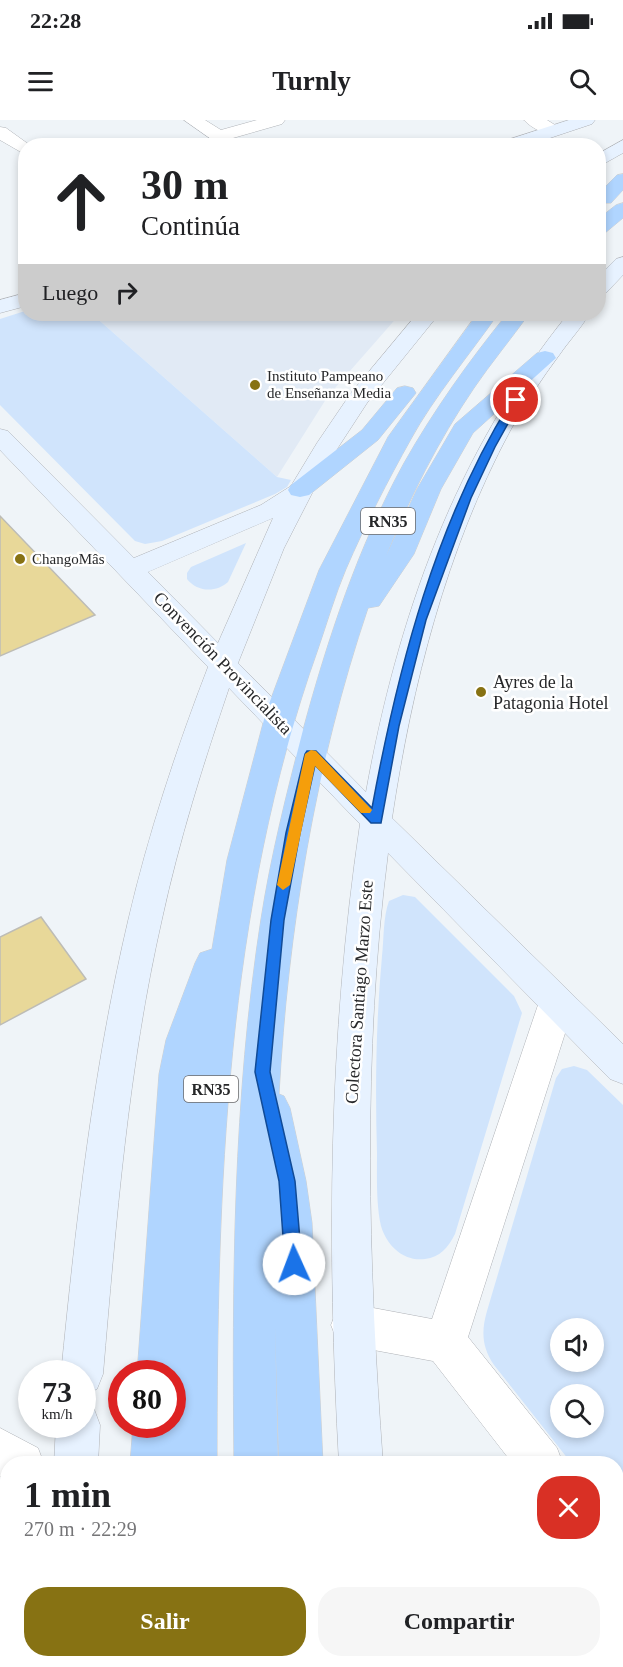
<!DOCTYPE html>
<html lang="es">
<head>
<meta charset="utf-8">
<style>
  body { margin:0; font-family:"Times New Roman",serif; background:#f6f6f6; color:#202124; height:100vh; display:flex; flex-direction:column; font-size:22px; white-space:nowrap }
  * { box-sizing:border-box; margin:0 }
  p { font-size:20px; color:#757577 }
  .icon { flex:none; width:33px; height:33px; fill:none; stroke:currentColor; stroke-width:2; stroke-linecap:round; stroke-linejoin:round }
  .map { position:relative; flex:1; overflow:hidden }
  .drawer { position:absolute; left:0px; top:1336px; width:624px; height:212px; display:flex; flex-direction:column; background:#fff; border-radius:24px 24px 0 0; box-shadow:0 3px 9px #0003 }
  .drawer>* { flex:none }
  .hud { position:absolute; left:18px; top:18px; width:588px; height:183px; border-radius:24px; box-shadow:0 3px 9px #0003; background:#fff; color:#202124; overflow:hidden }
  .buttons { position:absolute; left:550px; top:1198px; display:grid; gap:12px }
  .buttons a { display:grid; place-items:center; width:54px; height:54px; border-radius:50%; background:#fff; box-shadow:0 3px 9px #0003; font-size:30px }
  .speed { position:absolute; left:18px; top:1240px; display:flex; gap:12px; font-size:30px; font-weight:700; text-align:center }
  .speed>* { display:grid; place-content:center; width:78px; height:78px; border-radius:50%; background:#fff; box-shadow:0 3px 9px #0003; line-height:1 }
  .speed small { font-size:15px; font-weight:400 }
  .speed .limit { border:9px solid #d22; background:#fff; color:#111 }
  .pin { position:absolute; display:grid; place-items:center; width:51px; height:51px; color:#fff; margin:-26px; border:3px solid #fff; border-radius:50%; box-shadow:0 2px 6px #0007 }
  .me { position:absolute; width:66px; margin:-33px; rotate:358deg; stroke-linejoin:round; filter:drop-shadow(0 0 4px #0008) }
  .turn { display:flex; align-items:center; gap:21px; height:126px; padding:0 24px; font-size:27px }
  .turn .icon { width:78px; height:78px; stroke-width:2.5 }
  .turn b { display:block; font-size:42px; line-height:51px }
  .then { display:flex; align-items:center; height:57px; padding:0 24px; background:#0003; gap:12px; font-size:22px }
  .round { display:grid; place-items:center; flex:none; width:63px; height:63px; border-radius:24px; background:#f6f6f6 }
  .headline { display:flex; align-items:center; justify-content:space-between; height:102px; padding:0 24px }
  h1 { font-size:36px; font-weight:800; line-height:45px }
  .cta { display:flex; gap:12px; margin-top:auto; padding:12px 24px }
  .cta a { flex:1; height:69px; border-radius:24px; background:#877213; color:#fff; font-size:24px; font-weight:800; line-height:69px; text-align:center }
  .cta a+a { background:#f6f6f6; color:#202124 }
  .status { display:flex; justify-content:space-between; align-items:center; height:42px; padding:0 30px; background:#fff; direction:ltr }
  .status svg { height:16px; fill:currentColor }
  header { display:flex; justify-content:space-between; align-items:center; height:78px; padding:0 24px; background:#fff; font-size:27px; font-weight:800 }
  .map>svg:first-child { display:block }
  .built { fill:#e1eaf5 }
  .green { fill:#d0e4fc; fill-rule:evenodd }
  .building { fill:#e8d899; stroke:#bdbcb6; stroke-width:1.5 }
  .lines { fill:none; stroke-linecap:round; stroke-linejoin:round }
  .street-casing { stroke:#afb2b7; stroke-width:1 }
  .secondary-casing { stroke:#afb2b7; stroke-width:1 }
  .highway-casing { stroke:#cfd0d0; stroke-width:1 }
  .street { fill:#fff; fill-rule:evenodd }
  .secondary { fill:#e7f2ff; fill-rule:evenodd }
  .highway { fill:#b0d5ff; fill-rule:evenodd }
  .route { fill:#1a73e8; stroke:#114b97; stroke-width:1.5 }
  .slow { fill:#f59e0b }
  .poi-dot { fill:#877213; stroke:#fff; stroke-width:2 }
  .labels { text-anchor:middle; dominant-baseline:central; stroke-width:5; stroke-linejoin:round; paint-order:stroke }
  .far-poi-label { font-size:15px; fill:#27282a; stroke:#fff; text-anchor:start }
  .shield { fill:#fff; stroke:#68686a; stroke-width:1.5 }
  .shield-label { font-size:16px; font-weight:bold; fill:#27282a }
  .street-label { font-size:18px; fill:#27282a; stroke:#fff }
  .poi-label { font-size:18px; fill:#27282a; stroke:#fff; text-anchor:start }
</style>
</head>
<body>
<div class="status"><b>22:28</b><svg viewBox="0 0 49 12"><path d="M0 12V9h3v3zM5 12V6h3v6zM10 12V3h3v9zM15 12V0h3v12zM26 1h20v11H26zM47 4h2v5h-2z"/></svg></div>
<header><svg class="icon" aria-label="menu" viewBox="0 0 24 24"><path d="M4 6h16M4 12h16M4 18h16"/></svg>Turnly<svg class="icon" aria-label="search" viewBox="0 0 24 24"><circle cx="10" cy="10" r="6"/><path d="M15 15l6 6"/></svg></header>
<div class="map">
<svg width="623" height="1547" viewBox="0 0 623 1547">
  <rect width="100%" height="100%" fill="#eff4f8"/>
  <!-- built -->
  <polygon class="built" points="92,194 400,194 328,276 277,357"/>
  <!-- green -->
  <g class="green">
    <polygon points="25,191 26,194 92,194 277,357 291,360 287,367 275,374 162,421 145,424 135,421 0,285 0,199"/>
    <path d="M 246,423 L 228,462 C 216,473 197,472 187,459 L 187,453 L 191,447 Z"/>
    <path d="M 403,775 L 415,777 L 514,876 L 522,893 L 455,1114 C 448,1128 440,1137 425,1139 C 404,1142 387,1126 381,1106 C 376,1084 377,1056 377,1033 C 375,967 376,901 382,836 C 384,819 383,797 389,781 Z"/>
    <path d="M 574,946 L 587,950 L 623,985 L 623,1402 L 617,1399 L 616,1344 L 572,1344 L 494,1245 C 482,1227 481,1212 487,1191 L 556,958 L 562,949 ZM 561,1209 L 594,1209 L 594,1242 L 561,1242 ZM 561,1275 L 594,1275 L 594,1308 L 561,1308 Z"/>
    <polygon points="0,1448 7,1461 8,1540 25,1541 25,1547 0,1547"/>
  </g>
  <!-- building -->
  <g class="building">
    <polygon points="0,396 95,495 0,536"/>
    <polygon points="41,797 86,859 0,905 0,817"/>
  </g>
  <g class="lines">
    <!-- street casing -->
    <g class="street-casing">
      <g id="street">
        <polygon points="184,0 205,0 221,10 257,0 285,0 282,4 233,18 242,26 221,26"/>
        <path d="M 524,0 L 547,0 L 563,10 L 560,14 C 549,17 532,9 524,0 Z"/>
        <polygon points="0,7 6,8 31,26 26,26 26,35 0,20"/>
        <polygon points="557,867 569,872 575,882 468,1217 557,1328 563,1344 513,1344 433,1241 352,1226 337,1220 331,1205 337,1190 352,1184 432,1199 539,882 545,872"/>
        <polygon points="0,1308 38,1328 44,1344 8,1344 8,1360 0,1356"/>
        <polygon points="616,1417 623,1420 623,1471 616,1469"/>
      </g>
    </g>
    <!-- secondary casing -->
    <g class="secondary-casing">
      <g id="secondary">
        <polygon points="569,0 595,0 592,4 526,26 499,26 501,22"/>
        <polygon points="623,20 623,33 598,47 598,34"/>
        <polygon points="623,137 623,155 605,174 598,176 598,157 616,139"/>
        <polygon points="26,173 26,186 0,193 0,180"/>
        <path d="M 417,194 L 439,194 L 367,283 L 326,346 L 284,428 L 238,543 L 366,672 C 398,496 455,334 568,194 L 589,194 C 582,207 569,221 560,234 C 542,258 525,284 510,311 C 446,430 412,565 392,698 L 623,924 L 623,964 L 610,959 L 388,733 C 362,936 368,1140 383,1344 L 339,1344 C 327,1126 328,921 360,704 L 229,568 C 203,644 179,721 162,799 C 128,948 116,1102 103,1254 L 97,1269 L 82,1275 L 82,1254 L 61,1254 C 76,1102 93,950 128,801 C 148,715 176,630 208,547 L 0,330 L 0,309 L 8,311 L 134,438 L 261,385 L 291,366 L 317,323 L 351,273 ZM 273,398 L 218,523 L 148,452 Z"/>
        <polygon points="82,1285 94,1289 100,1305 98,1344 54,1344 56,1305 82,1305"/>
        <rect x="45" y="1540" width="48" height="7"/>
        <polygon points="355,1540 403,1540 404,1547 356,1547"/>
      </g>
    </g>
    <!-- highway casing -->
    <g class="highway-casing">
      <g id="highway">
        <polygon points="623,54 623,70 611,83 598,83 598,74 617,55"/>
        <polygon points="623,83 623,98 605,113 598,115 598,99 616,85"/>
        <path d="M 477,194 L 498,194 C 470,234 434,277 411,319 C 388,360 365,405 346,449 C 335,475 327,503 318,529 C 225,790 217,1070 217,1344 L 130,1344 L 133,1305 L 172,1305 L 172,1294 L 174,1297 L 172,1254 L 137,1254 L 159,954 L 166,920 L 195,843 L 200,833 L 212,829 L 227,740 L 266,592 L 319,450 L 388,317 Z"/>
        <path d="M 507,194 L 529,194 C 511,219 491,243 474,268 C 438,321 410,377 386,436 L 417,369 L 455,304 L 537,233 L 545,231 L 553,233 L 556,238 L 473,313 L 441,369 L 414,434 L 379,486 L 368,488 C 315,645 288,810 279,974 L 284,976 L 290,988 L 306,1061 L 312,1103 L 323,1344 L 279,1344 L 275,1205 L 278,1344 L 234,1344 C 232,1162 233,979 261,799 C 271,735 287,672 303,610 C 328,518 358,427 404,343 C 434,290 469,241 507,194 Z"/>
        <polygon points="405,266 413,268 416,273 378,320 309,375 300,377 291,375 288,370 291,365 362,310 397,268"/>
        <polygon points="89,1540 138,1540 136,1547 88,1547"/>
        <rect x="174" y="1540" width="48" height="7"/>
        <polygon points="241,1540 333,1540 334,1547 242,1547"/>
      </g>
    </g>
    <!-- street -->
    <use href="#street" class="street"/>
    <!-- secondary -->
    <use href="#secondary" class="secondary"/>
    <!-- highway -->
    <use href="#highway" class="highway"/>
  </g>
  <!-- route -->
  <path class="route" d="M 513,278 L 521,280 L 495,327 L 471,378 L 426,500 L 399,606 L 381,703 L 371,703 L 315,645 L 300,713 L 284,800 L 270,952 L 295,1061 L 302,1144 L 300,1150 L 294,1153 L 288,1150 L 285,1144 L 279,1061 L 255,952 L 271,800 L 286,713 L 305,634 L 307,631 L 316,631 L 372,688 C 398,547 436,400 513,278 Z"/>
  <!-- slow -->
  <polygon class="slow" points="311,630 316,631 372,690 370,693 361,693 315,646 290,765 283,770 277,765 305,634"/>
  <!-- markers -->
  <g class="poi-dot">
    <circle cx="255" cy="265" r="6"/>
    <circle cx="20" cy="439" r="6"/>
    <circle cx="481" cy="572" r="6"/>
  </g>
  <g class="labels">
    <!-- far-poi labels -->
    <g class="far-poi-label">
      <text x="267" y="256">Instituto Pampeano<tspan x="267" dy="17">de Enseñanza Media</tspan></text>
      <text x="32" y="439">ChangoMâs</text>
    </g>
    <!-- shield labels -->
    <g class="shield">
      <rect x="361" y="388" width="54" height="26" rx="4.5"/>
      <rect x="184" y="956" width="54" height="26" rx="4.5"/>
    </g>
    <g class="shield-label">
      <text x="388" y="401">RN35</text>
      <text x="211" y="969">RN35</text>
    </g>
    <!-- street labels -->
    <g class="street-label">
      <text transform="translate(223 543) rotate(46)">Convención Provincialista</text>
      <text transform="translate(359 872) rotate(-86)">Colectora Santiago Marzo Este</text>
    </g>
    <!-- poi labels -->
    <g class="poi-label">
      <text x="493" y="562">Ayres de la<tspan x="493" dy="21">Patagonia Hotel</tspan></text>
    </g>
  </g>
</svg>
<div class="buttons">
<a><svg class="icon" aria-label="sound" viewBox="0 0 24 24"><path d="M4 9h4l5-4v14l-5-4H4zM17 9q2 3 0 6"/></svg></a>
<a><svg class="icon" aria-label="search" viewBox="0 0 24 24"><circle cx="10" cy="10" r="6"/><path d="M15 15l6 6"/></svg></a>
</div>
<div class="speed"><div>73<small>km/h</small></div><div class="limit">80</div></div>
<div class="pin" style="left:516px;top:280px;background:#d93025"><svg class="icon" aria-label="arrive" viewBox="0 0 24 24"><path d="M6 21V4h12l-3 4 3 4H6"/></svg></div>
<svg class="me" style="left:294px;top:1144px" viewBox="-20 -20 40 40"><circle r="19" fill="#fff"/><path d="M0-13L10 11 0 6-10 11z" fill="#1a73e8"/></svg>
<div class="hud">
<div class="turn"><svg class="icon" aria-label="ahead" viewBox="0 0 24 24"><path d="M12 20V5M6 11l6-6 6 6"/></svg><div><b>30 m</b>Continúa</div></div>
<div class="then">Luego<svg class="icon" aria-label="right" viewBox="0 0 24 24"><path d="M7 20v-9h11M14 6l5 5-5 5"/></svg></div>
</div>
<section class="drawer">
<div class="headline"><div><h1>1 min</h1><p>270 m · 22:29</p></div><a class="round" style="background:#d93025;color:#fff"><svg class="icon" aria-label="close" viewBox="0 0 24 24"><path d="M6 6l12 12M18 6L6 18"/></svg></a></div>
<div class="cta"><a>Salir</a><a>Compartir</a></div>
</section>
</div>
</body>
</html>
